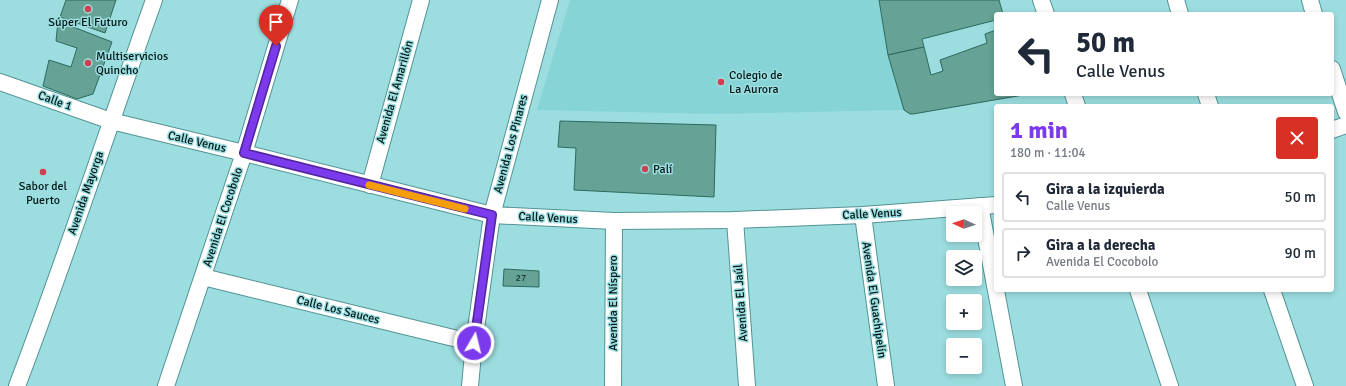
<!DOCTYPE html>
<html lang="es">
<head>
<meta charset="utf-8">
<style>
  body { margin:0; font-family:Signika,sans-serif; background:#f6f6f7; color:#1f2937; height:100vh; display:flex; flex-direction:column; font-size:15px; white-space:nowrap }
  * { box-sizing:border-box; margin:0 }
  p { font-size:13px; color:#747a83 }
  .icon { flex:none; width:22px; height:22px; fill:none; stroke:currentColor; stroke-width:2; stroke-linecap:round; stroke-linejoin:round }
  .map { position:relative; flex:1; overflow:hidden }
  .side { position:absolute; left:994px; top:104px; width:340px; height:188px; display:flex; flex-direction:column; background:#fff; border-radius:4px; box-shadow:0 2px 6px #0003 }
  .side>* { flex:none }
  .top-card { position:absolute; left:994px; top:12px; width:340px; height:84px; border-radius:4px; box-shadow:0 2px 6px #0003; background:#fff; color:#1f2937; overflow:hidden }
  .needle { width:26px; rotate:273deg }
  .fabs { position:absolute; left:946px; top:206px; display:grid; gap:8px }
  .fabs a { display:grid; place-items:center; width:36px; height:36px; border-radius:4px; background:#fff; box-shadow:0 2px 6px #0003; font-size:20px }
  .pin { position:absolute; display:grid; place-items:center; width:34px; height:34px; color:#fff; margin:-41px -17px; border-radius:50% 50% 50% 0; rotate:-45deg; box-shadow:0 0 4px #0007 }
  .pin .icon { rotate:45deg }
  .me { position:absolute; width:44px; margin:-22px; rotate:8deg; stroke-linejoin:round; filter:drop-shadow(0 0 3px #0008) }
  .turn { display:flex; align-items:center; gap:14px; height:84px; padding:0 16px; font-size:18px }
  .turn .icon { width:52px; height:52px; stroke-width:2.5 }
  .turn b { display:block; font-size:28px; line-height:34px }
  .round { display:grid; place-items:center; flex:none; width:42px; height:42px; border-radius:4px; background:#f6f6f7 }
  .headline { display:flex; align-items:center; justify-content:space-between; height:68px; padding:0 16px }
  h1 { font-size:24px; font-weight:700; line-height:30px; color:#7c3aed }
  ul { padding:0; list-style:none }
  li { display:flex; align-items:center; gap:12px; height:50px; margin:0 8px 6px; padding:0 8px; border:2px solid #e0e1e3; border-radius:4px }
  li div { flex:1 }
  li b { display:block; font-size:15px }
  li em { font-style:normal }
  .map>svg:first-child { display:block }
  .built { fill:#87d4d7 }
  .building { fill:#66a295; stroke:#2d6a5e }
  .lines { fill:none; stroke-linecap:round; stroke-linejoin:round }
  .minor-casing { stroke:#539395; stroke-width:18 }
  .minor { stroke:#fff; stroke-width:16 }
  .route-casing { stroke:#51269a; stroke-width:10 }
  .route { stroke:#7c3aed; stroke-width:7 }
  .slow { stroke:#f59e0b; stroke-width:7 }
  .poi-dot { fill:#cf3f4e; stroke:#9cdee0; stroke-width:1.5 }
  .labels { text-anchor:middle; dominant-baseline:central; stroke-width:3; stroke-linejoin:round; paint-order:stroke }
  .number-label { font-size:10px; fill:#1a3936 }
  .poi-label { font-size:12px; fill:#001617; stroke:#9cdee0; text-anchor:start }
  .street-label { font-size:12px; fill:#001617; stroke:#9cdee0 }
</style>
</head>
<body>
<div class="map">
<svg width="1346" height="386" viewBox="0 0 1346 386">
  <rect width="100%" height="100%" fill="#9cdee0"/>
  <!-- built -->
  <polygon class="built" points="570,0 879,0 888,55 904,110 713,114 537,110"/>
  <!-- building -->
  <g class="building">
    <polygon points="66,0 116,0 105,33 60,17"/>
    <polygon points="879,0 999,0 1003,14 996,14 996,20 922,39 924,47 888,55"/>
    <polygon points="58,21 112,42 93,94 77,99 43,86 49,60 71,67 77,48 56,41"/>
    <polygon points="996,30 996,94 1029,94 913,114 910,114 904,110 888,55 924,47 931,75 943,71 940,60 987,43 985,34"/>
    <polygon points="560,121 716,125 714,197 574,190 576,148 558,147"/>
    <polygon points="504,269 539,271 539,287 503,286"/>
  </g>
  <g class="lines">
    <!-- minor casing -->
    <g class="minor-casing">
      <g id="minor">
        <polyline points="1041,0 1046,14"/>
        <polyline points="1176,0 1180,14"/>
        <polyline points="1310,0 1314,14"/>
        <polyline points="1332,69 1346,112"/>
        <polyline points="0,82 111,121 244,153 492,215 614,221 735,220 863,215 996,205"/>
        <polyline points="1073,94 1077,106"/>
        <polyline points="1206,94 1210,106"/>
        <polyline points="1332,130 1346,125"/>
        <polyline points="370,185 421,0"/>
        <polyline points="980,206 1014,386"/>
        <polyline points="863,215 886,386"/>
        <polyline points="735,220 747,386"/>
        <polyline points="203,277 474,343"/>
        <polyline points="1138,290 1170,386"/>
        <polyline points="1272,290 1305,386"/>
        <path d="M 17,386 C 66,258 108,128 154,0"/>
        <polyline points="166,386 244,153 290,0"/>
        <polyline points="470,386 474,343 492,215 550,0"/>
        <polyline points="613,386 614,221"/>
      </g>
    </g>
    <!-- minor -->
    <use href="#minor" class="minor"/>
  </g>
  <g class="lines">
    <!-- route casing -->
    <g class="route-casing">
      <polyline id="route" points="276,46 244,153 492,215 474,343"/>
    </g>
    <!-- route -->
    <use href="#route" class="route"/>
    <!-- slow -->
    <polyline class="slow" points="369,185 465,209"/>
  </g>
  <!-- markers -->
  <g class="poi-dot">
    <circle cx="88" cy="9" r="4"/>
    <circle cx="88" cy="63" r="4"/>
    <circle cx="721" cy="82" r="4"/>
    <circle cx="645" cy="169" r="4"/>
    <circle cx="43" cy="172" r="4"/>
  </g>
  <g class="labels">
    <!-- number labels -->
    <g class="number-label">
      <text x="521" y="278">27</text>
    </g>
    <!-- poi labels -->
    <g class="poi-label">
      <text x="88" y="22" text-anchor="middle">Súper El Futuro</text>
      <text x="96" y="56">Multiservicios<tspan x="96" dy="14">Quincho</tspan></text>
      <text x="729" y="75">Colegio de<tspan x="729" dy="14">La Aurora</tspan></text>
      <text x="653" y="169">Palí</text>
      <text x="43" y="186" text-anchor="middle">Sabor del<tspan x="43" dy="14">Puerto</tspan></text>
    </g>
    <!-- street labels -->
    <g class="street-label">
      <text transform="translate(395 92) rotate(-74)">Avenida El Amarillón</text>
      <text transform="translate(55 101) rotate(20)">Calle 1</text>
      <text transform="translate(197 142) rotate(13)">Calle Venus</text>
      <text transform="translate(511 144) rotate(-75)">Avenida Los Pinares</text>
      <text transform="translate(86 193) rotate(-71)">Avenida Mayorga</text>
      <text transform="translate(872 214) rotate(-3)">Calle Venus</text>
      <text transform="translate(223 217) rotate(-72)">Avenida El Cocobolo</text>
      <text transform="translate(548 218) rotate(3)">Calle Venus</text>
      <text transform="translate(874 300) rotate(82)">Avenida El Guachipelín</text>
      <text transform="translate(613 303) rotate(-90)">Avenida El Níspero</text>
      <text transform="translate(741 303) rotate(-94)">Avenida El Jaúl</text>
      <text transform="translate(338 310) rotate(14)">Calle Los Sauces</text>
    </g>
  </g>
</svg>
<div class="fabs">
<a><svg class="needle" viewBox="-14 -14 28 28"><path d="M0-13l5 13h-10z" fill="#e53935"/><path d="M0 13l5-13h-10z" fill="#747a83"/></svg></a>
<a><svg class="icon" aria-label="layers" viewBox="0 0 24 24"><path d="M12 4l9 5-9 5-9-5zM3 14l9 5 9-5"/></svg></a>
<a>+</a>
<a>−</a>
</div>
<div class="pin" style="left:276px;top:46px;background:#d93025"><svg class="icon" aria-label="arrive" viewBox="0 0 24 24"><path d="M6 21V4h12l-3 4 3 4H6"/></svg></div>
<svg class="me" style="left:474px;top:343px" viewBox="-20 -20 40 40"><circle r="17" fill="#7c3aed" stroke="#fff" stroke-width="3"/><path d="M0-11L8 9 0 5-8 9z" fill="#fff"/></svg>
<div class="top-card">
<div class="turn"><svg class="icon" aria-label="left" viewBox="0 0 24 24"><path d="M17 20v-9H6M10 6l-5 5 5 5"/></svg><div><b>50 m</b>Calle Venus</div></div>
</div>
<section class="side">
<div class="headline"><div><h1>1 min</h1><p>180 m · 11:04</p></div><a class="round" style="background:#d93025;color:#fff"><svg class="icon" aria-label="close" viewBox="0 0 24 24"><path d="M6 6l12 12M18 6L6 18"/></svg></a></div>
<ul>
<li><svg class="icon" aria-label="left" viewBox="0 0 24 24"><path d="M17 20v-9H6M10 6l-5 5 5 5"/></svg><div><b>Gira a la izquierda</b><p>Calle Venus</p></div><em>50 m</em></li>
<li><svg class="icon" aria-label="right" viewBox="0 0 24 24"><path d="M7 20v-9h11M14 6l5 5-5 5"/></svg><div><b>Gira a la derecha</b><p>Avenida El Cocobolo</p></div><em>90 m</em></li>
</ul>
</section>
</div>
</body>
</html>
